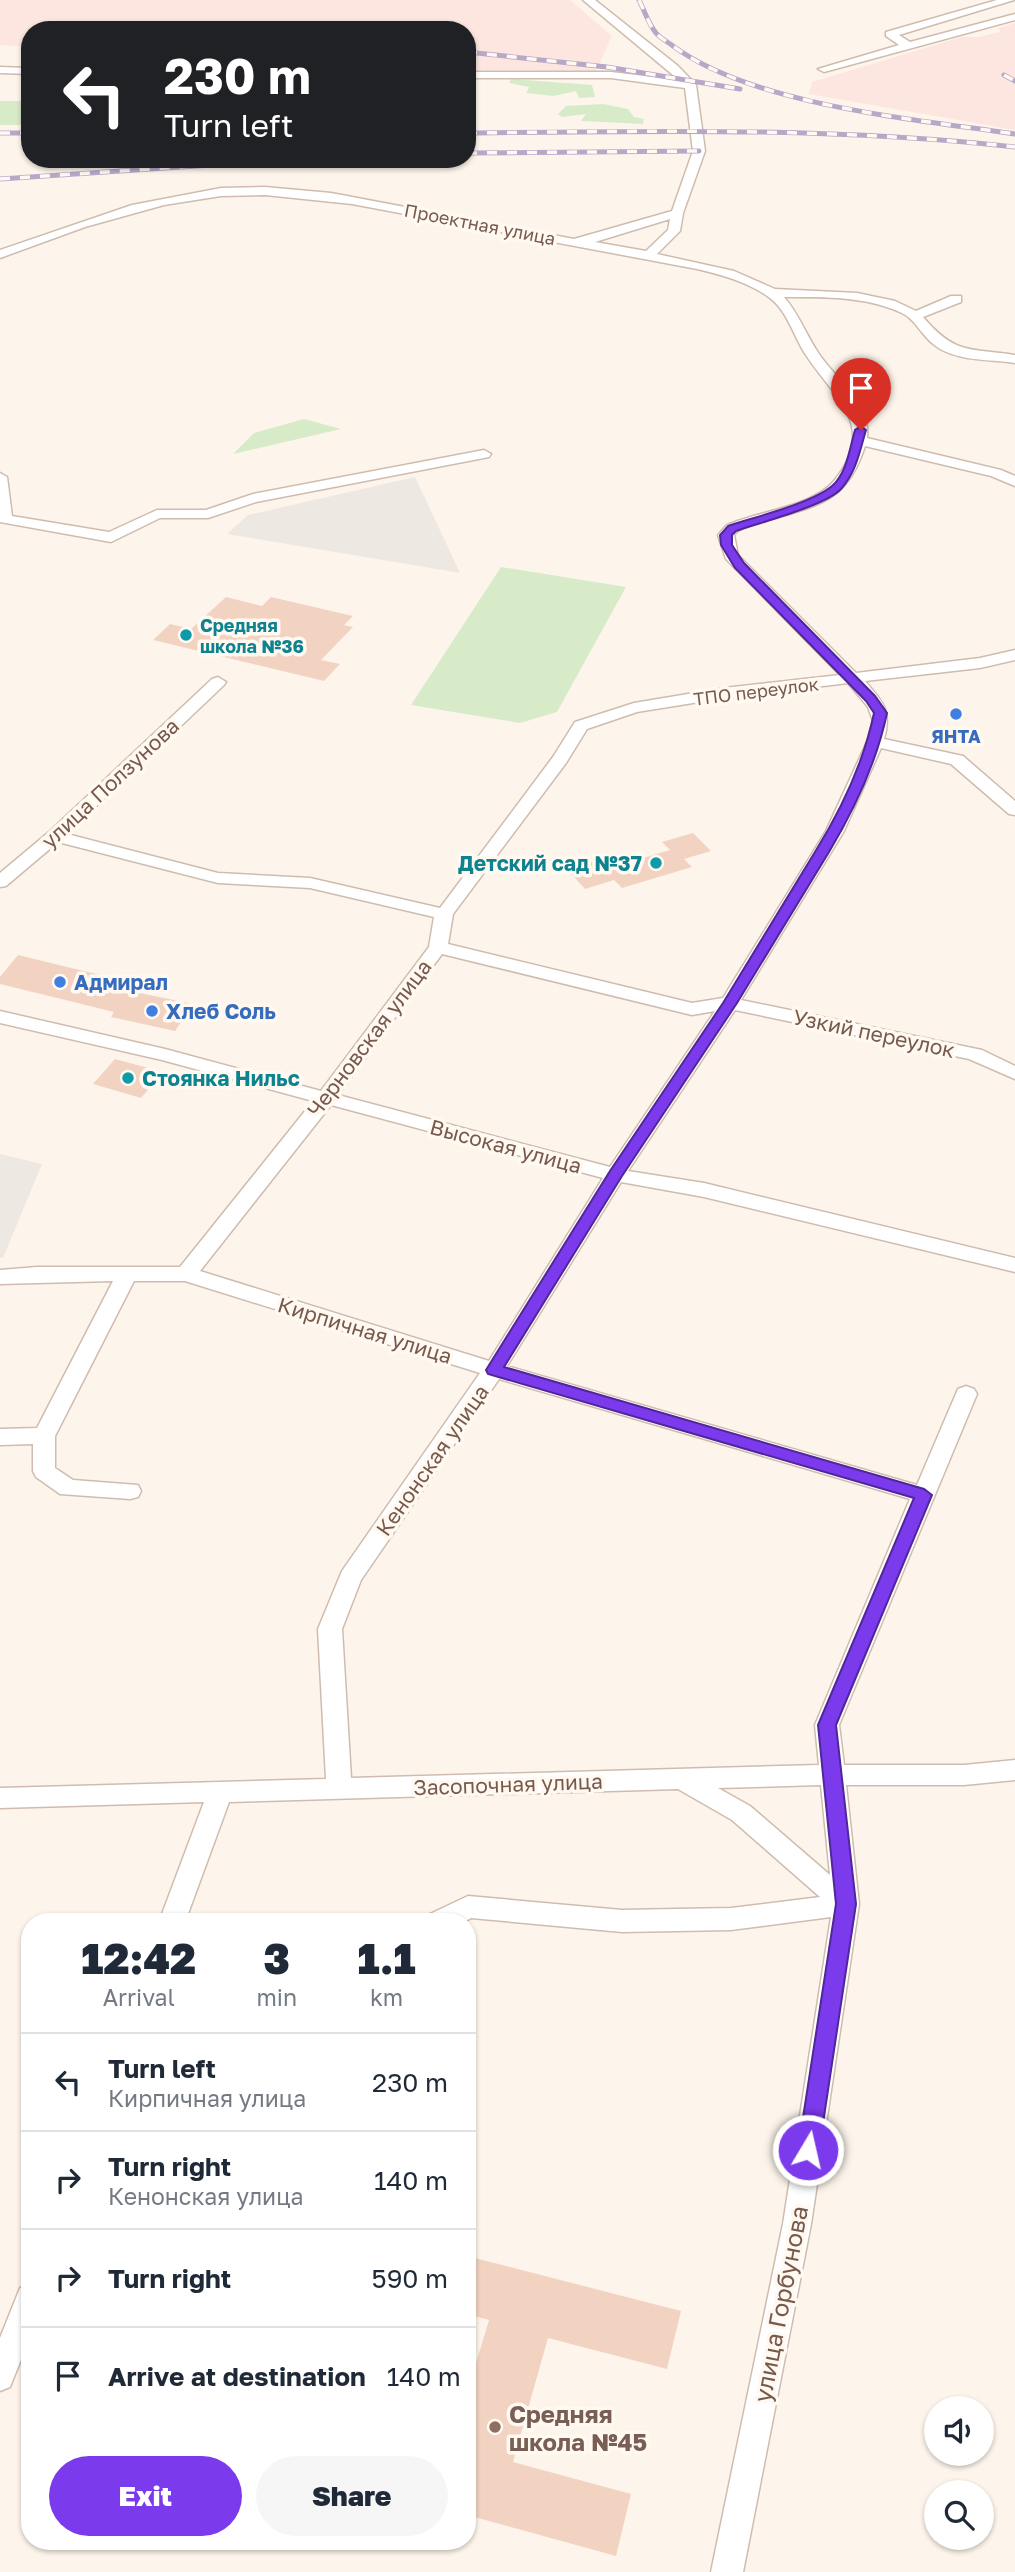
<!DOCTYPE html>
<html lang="en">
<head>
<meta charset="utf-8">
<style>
  body { margin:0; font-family:"Golos Text",sans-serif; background:#f6f6f7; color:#1f2937; height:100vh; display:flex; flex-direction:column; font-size:26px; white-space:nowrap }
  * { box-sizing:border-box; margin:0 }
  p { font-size:23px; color:#747a83 }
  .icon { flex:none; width:38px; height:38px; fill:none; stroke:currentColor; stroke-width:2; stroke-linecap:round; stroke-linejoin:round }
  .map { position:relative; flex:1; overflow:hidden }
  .drawer { position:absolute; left:21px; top:1913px; width:455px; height:637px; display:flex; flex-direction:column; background:#fff; border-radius:28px; box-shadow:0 2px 5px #0004 }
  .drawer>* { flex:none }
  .guide { position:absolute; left:21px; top:21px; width:455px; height:147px; border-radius:28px; box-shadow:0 2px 5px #0004; background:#202124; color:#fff; overflow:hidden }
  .controls { position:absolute; left:924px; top:2396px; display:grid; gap:14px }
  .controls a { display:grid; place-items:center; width:70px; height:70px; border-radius:50%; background:#fff; box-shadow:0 2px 5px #0004; font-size:35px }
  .pin { position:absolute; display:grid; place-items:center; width:60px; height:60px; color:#fff; margin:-72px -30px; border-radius:50% 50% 50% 0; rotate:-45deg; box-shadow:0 0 7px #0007 }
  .pin .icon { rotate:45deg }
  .me { position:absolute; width:77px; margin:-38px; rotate:9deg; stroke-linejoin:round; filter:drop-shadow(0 0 5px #0008) }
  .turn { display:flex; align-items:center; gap:24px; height:147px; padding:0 28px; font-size:32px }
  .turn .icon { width:91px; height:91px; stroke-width:2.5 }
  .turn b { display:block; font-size:49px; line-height:60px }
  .eta { display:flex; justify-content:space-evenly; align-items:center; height:119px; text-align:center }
  .eta b { font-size:42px; font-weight:800; line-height:49px }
  .primary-button { display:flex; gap:14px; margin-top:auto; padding:14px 28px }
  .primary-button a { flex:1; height:80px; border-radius:42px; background:#7c3aed; color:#fff; font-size:28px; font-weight:800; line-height:80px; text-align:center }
  .primary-button a+a { background:#f6f6f7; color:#1f2937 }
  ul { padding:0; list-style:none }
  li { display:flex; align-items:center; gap:21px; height:98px; padding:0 28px; border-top:2px solid #e0e1e3 }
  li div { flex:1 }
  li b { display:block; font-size:26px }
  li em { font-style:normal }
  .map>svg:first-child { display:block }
  .commercial { fill:#fce6df }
  .industrial { fill:#eee8e3 }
  .green { fill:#d8ebc8 }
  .building { fill:#f2d3c2 }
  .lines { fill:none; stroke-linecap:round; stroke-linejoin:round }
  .minor-casing { stroke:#cfbcaf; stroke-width:3 }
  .minor { fill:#fff; fill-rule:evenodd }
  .rail-casing { stroke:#b7a8c8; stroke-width:5 }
  .rail { stroke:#fff9f2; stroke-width:3.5; stroke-dasharray:10; stroke-linecap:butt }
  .route { fill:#7c3aed; stroke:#51269a; stroke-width:2 }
  .culture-dot { fill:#0f9aa8; stroke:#fff9f2; stroke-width:2.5 }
  .shop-dot { fill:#3f7fe0; stroke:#fff9f2; stroke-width:2.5 }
  .education-dot { fill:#8d6e63; stroke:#fff9f2; stroke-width:2.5 }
  .labels { text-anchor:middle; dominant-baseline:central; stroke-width:7; stroke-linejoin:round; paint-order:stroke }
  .far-street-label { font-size:18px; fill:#785a4d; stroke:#fff9f2 }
  .far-culture-label { font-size:18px; font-weight:bold; fill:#0d838f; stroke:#fff9f2; text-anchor:start }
  .far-shop-label { font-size:18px; font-weight:bold; fill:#366cbe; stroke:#fff9f2 }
  .street-label { font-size:21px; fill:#785a4d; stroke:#fff9f2 }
  .culture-label { font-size:21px; font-weight:bold; fill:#0d838f; stroke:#fff9f2; text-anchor:end }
  .shop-label { font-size:21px; font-weight:bold; fill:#366cbe; stroke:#fff9f2; text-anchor:start }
  .near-street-label { font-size:24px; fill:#785a4d; stroke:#fff9f2 }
  .near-education-label { font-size:24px; font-weight:bold; fill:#785e54; stroke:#fff9f2; text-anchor:start }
</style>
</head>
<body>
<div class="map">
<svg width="1015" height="2572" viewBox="0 0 1015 2572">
  <rect width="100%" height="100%" fill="#fdf5eb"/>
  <!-- commercial -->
  <g class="commercial">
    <polygon points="0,0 570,0 612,36 596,71 467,70 467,30 30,30 30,47 0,45"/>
    <polygon points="1015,23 1015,130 809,94 812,82 962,37 978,37 1000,32 999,28"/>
  </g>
  <!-- industrial -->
  <g class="industrial">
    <polygon points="415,477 460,573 227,534 248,515"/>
    <polygon points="0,1154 42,1164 3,1258 0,1258"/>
  </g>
  <!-- green -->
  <g class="green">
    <polygon points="511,79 592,85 595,97 579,98 576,91 554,96 526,93 529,87 509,83"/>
    <rect x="0" y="101" width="30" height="24"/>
    <polygon points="603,104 628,109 634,117 644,119 643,124 581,121 586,114 562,117 558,114 566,106"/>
    <polygon points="304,419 341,429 233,454 254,433"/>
    <polygon points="501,567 626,587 557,712 520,723 411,705"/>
  </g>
  <!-- building -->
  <g class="building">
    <polygon points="226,597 262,606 271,597 353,616 344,625 353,627 321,660 340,664 324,681 153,640 170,624 191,629"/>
    <polygon points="693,833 711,851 684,859 692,867 622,888 614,880 585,889 567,869 598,860 606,869 670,850 662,842"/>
    <polygon points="18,955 121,980 115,988 193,1004 175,1031 111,1017 114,1012 0,984 0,977"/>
    <polygon points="115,1059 163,1072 141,1098 93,1084"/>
    <polygon points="467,2256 681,2311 667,2369 548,2338 513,2462 631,2494 616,2556 467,2515 467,2393 489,2320 467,2314"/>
  </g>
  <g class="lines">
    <!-- minor casing -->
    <g class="minor-casing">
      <g id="minor">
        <path d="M 583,0 L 595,0 L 678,66 L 696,85 L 705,151 L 683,213 L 680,231 L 657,254 L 734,271 L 775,289 L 857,293 L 895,301 L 916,311 L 951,296 L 961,296 L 961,302 L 923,317 C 955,355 970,348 1015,355 L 1015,363 C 989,359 953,362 932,343 C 921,334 915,319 902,313 C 866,296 823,297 784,297 C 799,314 806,335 819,354 C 835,378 871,405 867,438 L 1001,470 L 1015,476 L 1015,486 L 991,476 L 865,446 C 846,505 816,505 763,522 C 753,525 740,527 734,535 L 738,555 L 856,673 L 980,658 L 1015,650 L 1015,660 L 980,668 L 865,681 C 883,702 892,710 884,739 L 963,756 L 1015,801 L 1015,815 L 1009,814 L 951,764 L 881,748 L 844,831 L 741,1000 L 982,1050 L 1015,1066 L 1015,1079 L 969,1059 L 735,1010 L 628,1171 L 704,1183 L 1015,1258 L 1015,1272 L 704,1197 L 621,1182 L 507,1366 L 917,1485 L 958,1389 L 966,1386 L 974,1389 L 977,1394 L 839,1725 L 844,1765 L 964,1765 L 1015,1760 L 1015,1780 L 964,1785 L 846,1785 L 859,1904 L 811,2224 L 743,2572 L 711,2572 L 783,2224 L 831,1917 L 731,1930 L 622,1932 L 471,1918 L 464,1922 L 426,1922 L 430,1914 L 468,1896 L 622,1910 L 731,1908 L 820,1897 L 732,1820 L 678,1789 L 229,1802 L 185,1922 L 159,1922 L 204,1802 L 0,1808 L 0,1788 L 326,1779 L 318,1629 L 342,1571 L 480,1373 L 185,1281 L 134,1281 L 55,1436 L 55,1468 L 73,1480 L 138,1485 L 141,1491 L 138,1497 L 130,1499 L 60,1494 L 36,1477 L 33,1471 L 33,1444 L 0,1445 L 0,1429 L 37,1428 L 113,1281 L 0,1284 L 0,1270 L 37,1267 L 180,1267 L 313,1101 L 162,1060 L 0,1023 L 0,1011 L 165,1049 L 321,1091 L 429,947 L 434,917 L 310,888 L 218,883 L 58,842 L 6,886 L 0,887 L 0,873 L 49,832 L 212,679 L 218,677 L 226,682 L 224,685 L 67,834 L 218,873 L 310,878 L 440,908 L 553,757 L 575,722 L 634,703 L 724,688 L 840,675 L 726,559 L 718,535 L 727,525 C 756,512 814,506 834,481 C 880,424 832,397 804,352 C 793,334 787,311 770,298 C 749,282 722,275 697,269 L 352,204 L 265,195 L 221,196 L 164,205 L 85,227 L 0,258 L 0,250 L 132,205 L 221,188 L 265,187 L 331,193 L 574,239 L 672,211 L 693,151 L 685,88 L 611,78 L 467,78 L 467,72 L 611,72 L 679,80 ZM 670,219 L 668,230 L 646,251 L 595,242 ZM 848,683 L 868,707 L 873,721 L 867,742 L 826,831 L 723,998 L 692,1003 L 448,944 L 453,914 L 566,763 L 587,729 L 637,712 L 724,698 ZM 442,954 L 692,1015 L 715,1011 L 610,1167 L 338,1095 ZM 331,1105 L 603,1178 L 489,1361 L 200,1271 ZM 499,1379 L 910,1499 L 815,1725 L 819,1765 L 351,1778 L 342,1629 L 361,1580 ZM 821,1785 L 830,1875 L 750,1806 L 718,1788 Z"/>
        <polygon points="997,0 1014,0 899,35 910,42 1015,14 1015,20 824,72 818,69 899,45 886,36 886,32"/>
        <polygon points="0,67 30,68 30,74 0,73"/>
        <polygon points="484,450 491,454 489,457 256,502 208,518 160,518 111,542 0,522 0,473 7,477 12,516 109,532 157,510 206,510 253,494"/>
        <polygon points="30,2285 30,2337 10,2387 0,2391 0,2338 20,2288"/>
      </g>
    </g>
    <!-- minor -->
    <use href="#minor" class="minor"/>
    <!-- rail casing -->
    <g class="rail-casing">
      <g id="rail">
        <path d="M 639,0 C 644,10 649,25 656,33 C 660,38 668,42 673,46 C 755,106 915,119 1015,134"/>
        <polyline points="467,52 607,67 740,89"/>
        <polyline points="1004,75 1015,81"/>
        <polyline points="0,133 30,133"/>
        <path d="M 467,133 C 650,131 833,127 1015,147"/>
        <polyline points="467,153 699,151"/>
        <polyline points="0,179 300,159"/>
      </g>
    </g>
    <!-- rail -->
    <use href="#rail" class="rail"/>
  </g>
  <!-- route -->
  <path class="route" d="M 861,426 L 866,430 C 860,450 856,473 841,489 C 825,506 761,522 736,531 L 732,535 L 732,545 L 744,563 L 875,696 L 887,713 C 877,761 854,810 829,852 L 737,1003 L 622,1176 L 504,1367 L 924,1489 L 932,1495 L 836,1725 L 856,1904 L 819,2150 L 816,2157 L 808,2159 L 801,2157 L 798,2150 L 836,1904 L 818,1725 L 914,1498 L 488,1374 L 486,1370 L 610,1171 L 723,1003 L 815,852 C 841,810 864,761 874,713 L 866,701 L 735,568 L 721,545 L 720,535 L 728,526 C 755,517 812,503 832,486 C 847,473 850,447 855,430 Z"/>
  <!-- markers -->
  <g class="culture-dot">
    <circle cx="186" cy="635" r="7"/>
    <circle cx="656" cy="863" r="7"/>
    <circle cx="128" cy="1078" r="7"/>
  </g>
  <g class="shop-dot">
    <circle cx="956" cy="714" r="7"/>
    <circle cx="60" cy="982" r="7"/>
    <circle cx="152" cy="1011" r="7"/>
  </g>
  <circle class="education-dot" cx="495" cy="2427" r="7"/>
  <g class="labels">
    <!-- far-street labels -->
    <g class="far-street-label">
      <text transform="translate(480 224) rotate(11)">Проектная улица</text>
      <text transform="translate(756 691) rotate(-7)">ТПО переулок</text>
    </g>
    <!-- far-culture labels -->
    <g class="far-culture-label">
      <text x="200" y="625">Средняя<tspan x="200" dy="21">школа №36</tspan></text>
    </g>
    <!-- far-shop labels -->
    <g class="far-shop-label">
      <text x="956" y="736">ЯНТА</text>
    </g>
    <!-- street labels -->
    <g class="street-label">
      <text transform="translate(110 783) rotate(-43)">улица Ползунова</text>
      <text transform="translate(874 1033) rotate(12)">Узкий переулок</text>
      <text transform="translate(369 1038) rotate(-53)">Черновская улица</text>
      <text transform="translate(506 1146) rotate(15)">Высокая улица</text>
      <text transform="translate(365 1330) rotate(17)">Кирпичная улица</text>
      <text transform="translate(432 1460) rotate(-55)">Кенонская улица</text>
      <text transform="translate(508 1784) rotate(-2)">Засопочная улица</text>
    </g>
    <!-- culture labels -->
    <g class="culture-label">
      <text x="642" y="863">Детский сад №37</text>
      <text x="142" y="1078" text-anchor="start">Стоянка Нильс</text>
    </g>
    <!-- shop labels -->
    <g class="shop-label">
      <text x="74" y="982">Адмирал</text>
      <text x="166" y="1011">Хлеб Соль</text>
    </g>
    <!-- near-street labels -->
    <g class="near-street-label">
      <text transform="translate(780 2304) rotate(-79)">улица Горбунова</text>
    </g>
    <!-- near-education labels -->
    <g class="near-education-label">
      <text x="509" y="2413">Средняя<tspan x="509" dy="28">школа №45</tspan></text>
    </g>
  </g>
</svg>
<div class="controls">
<a><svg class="icon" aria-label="sound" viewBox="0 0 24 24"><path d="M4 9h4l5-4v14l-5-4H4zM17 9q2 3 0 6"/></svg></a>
<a><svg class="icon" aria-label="search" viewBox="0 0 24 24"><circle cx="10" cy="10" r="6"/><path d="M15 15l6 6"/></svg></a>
</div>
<div class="pin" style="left:861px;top:430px;background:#d93025"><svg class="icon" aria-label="arrive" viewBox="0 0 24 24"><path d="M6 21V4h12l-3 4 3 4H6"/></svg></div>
<svg class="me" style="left:808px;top:2150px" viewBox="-20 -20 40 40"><circle r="17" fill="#7c3aed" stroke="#fff" stroke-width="3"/><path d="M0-11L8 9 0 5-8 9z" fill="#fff"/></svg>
<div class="guide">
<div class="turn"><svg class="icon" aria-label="left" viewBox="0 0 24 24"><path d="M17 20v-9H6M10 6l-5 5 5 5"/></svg><div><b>230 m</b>Turn left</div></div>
</div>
<section class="drawer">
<div class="eta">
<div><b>12:42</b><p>Arrival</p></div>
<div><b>3</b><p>min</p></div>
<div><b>1.1</b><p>km</p></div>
</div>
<ul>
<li><svg class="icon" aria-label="left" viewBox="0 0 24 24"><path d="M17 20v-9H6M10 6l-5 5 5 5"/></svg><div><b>Turn left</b><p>Кирпичная улица</p></div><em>230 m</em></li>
<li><svg class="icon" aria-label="right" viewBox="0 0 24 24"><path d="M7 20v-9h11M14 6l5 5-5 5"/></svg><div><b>Turn right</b><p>Кенонская улица</p></div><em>140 m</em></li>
<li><svg class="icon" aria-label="right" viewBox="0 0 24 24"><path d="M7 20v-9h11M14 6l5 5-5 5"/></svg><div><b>Turn right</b></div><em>590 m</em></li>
<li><svg class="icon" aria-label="arrive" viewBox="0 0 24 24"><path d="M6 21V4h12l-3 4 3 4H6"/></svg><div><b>Arrive at destination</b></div><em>140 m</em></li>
</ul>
<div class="primary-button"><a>Exit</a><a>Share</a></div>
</section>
</div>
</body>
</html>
